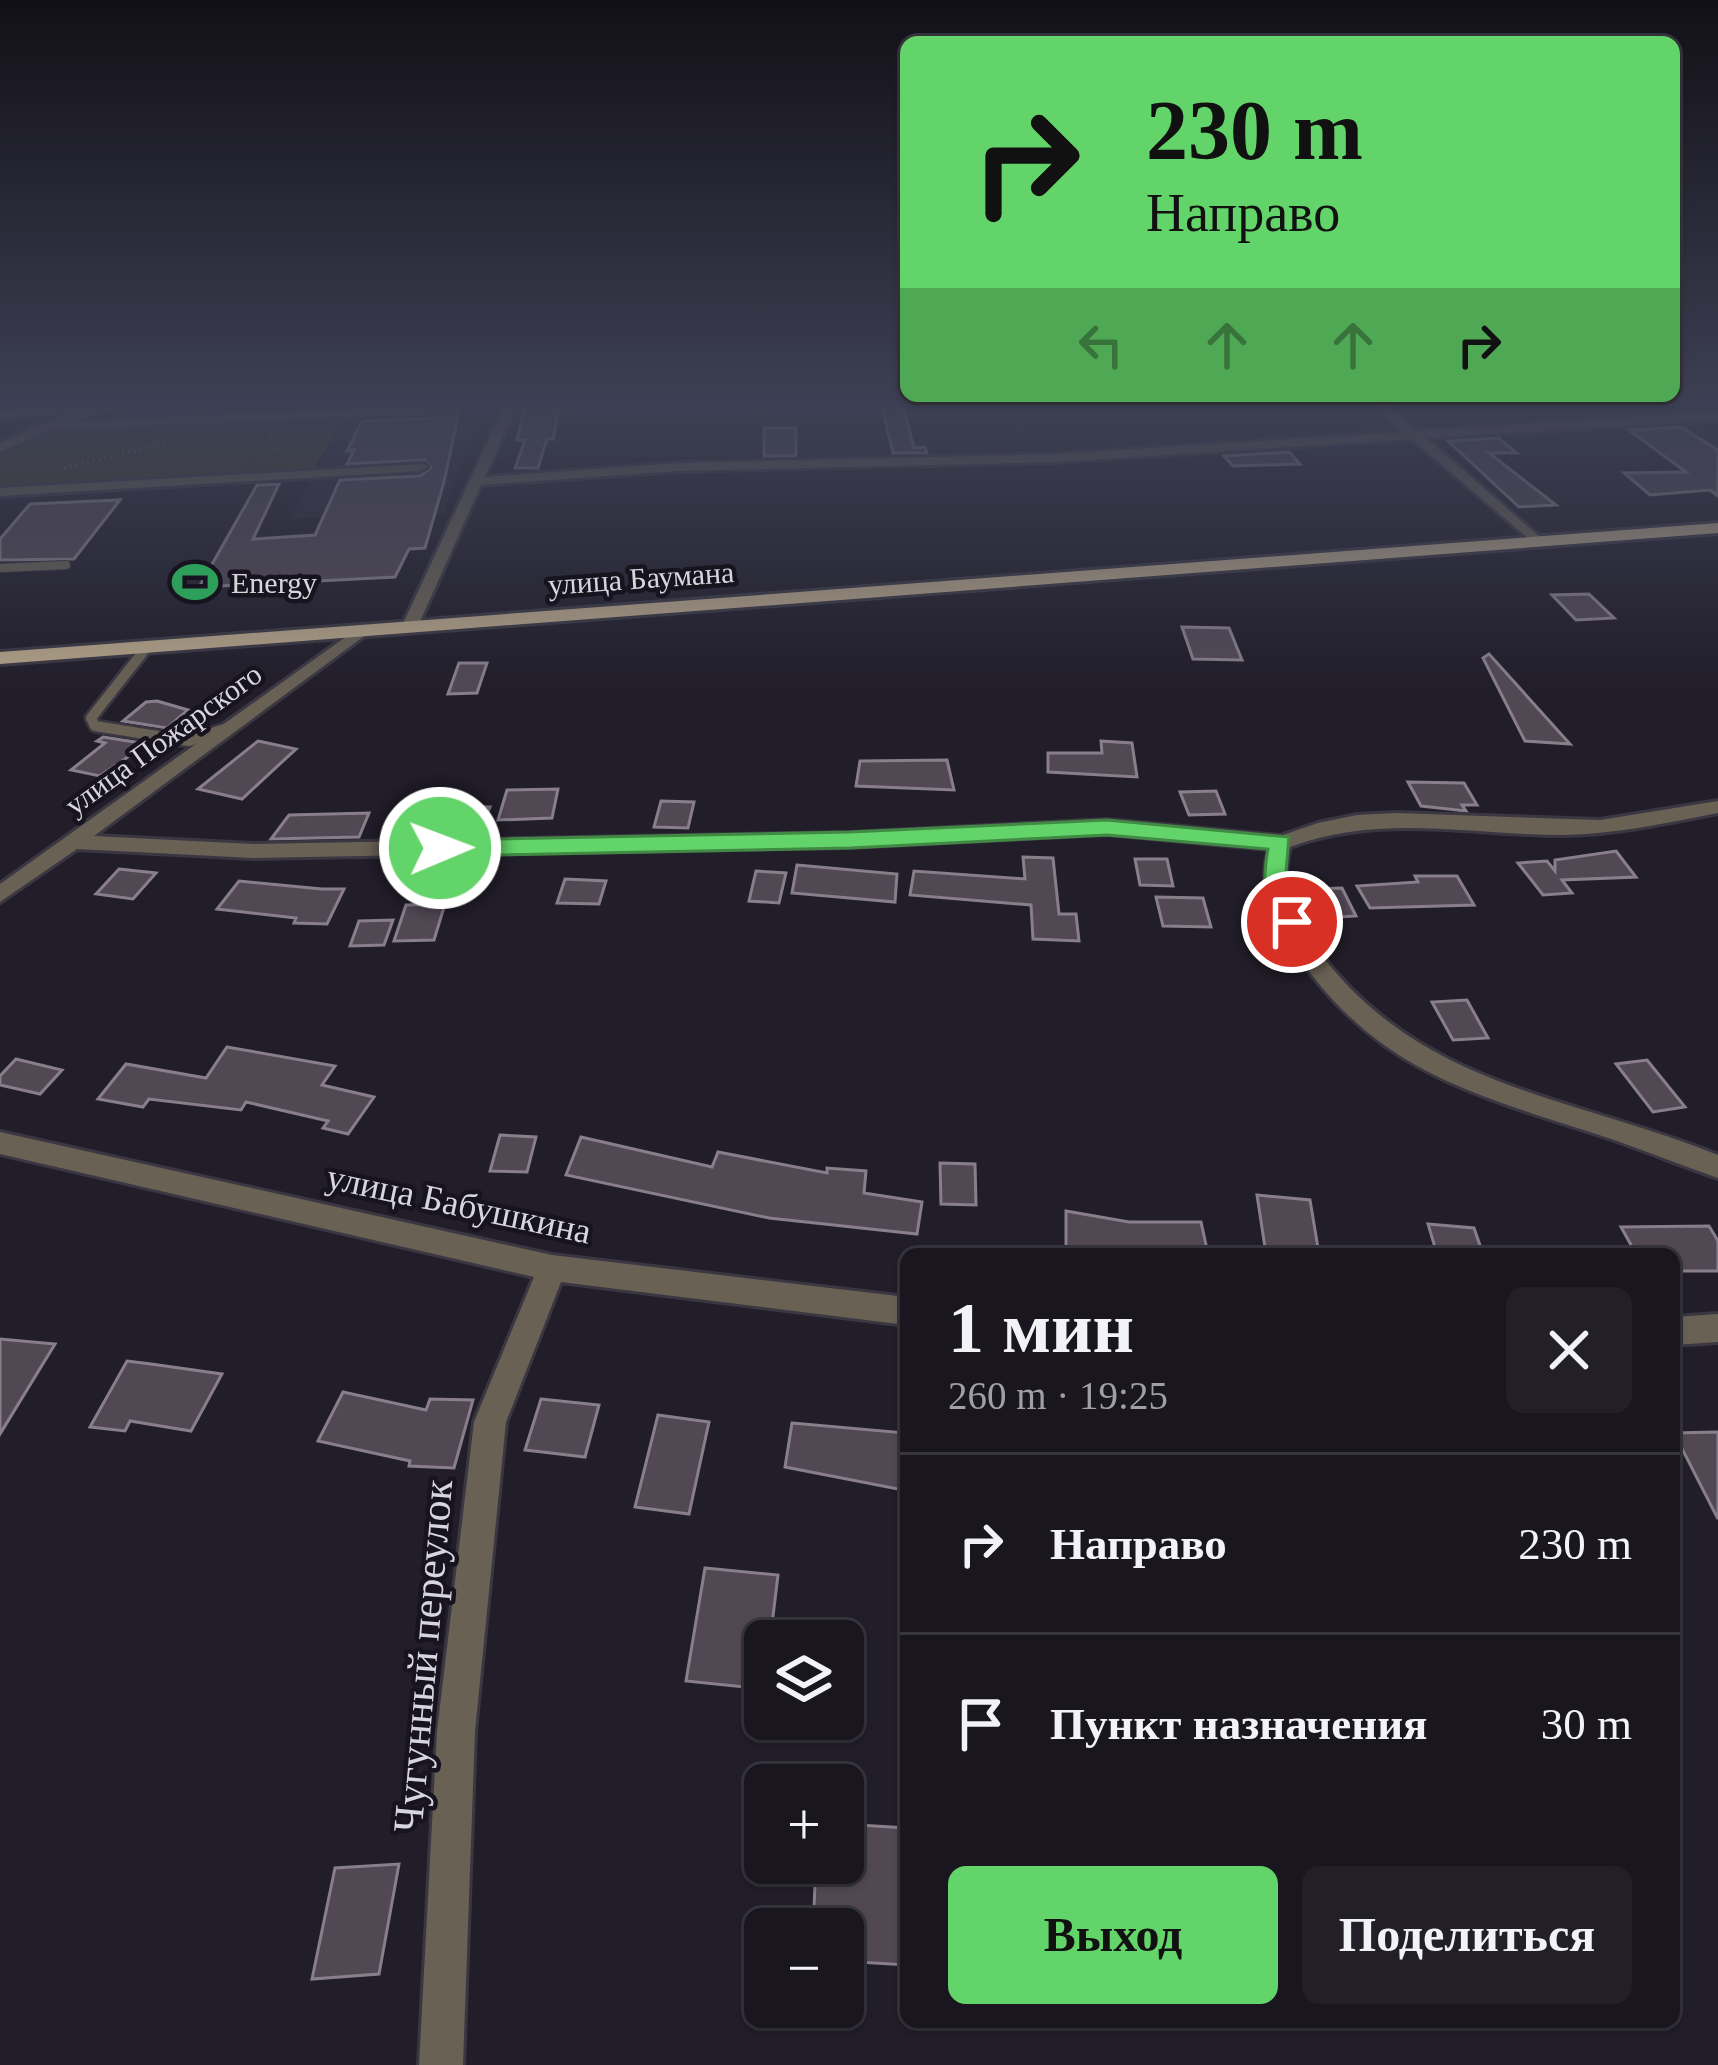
<!DOCTYPE html>
<html lang="ru">
<head>
<meta charset="utf-8">
<style>
  body { margin:0; font-family:"Times New Roman",serif; background:#221f28; color:#f1f3f6; height:100vh; display:flex; flex-direction:column; font-size:45px; white-space:nowrap }
  * { box-sizing:border-box; margin:0 }
  p { font-size:39px; color:#9f9fa4 }
  .icon { flex:none; width:66px; height:66px; fill:none; stroke:currentColor; stroke-width:2; stroke-linecap:round; stroke-linejoin:round }
  .map { position:relative; flex:1; overflow:hidden }
  .sheet { position:absolute; left:900px; top:1248px; width:780px; height:780px; display:flex; flex-direction:column; background:#19161f; border-radius:18px; box-shadow:0 3px 9px #0004,0 0 0 3px #37353d }
  .sheet>* { flex:none }
  .hud { position:absolute; left:900px; top:36px; width:780px; height:366px; border-radius:18px; box-shadow:0 3px 9px #0004,0 0 0 3px #37353d; background:#63d469; color:#111; overflow:hidden }
  .buttons { position:absolute; left:744px; top:1620px; display:grid; gap:24px }
  .buttons a { display:grid; place-items:center; width:120px; height:120px; border-radius:18px; background:#19161f; box-shadow:0 3px 9px #0004,0 0 0 3px #37353d; font-size:60px }
  .pin { position:absolute; display:grid; place-items:center; width:102px; height:102px; color:#fff; margin:-51px; border:6px solid #fff; border-radius:50%; box-shadow:0 3px 12px #0007 }
  .me { position:absolute; width:132px; margin:-66px; rotate:89deg; stroke-linejoin:round; filter:drop-shadow(0 0 9px #0008) }
  .turn { display:flex; align-items:center; gap:42px; height:252px; padding:0 48px; font-size:54px }
  .turn .icon { width:156px; height:156px; stroke-width:2.5 }
  .turn b { display:block; font-size:84px; line-height:102px }
  .lanes { display:flex; align-items:center; height:114px; padding:0 48px; background:#0003; justify-content:center; gap:60px; direction:ltr }
  .lanes .off { opacity:.35 }
  .round { display:grid; place-items:center; flex:none; width:126px; height:126px; border-radius:18px; background:#221f28 }
  .headline { display:flex; align-items:center; justify-content:space-between; height:204px; padding:0 48px }
  h1 { font-size:72px; font-weight:800; line-height:90px }
  .cta { display:flex; gap:24px; margin-top:auto; padding:24px 48px }
  .cta a { flex:1; height:138px; border-radius:18px; background:#63d469; color:#111; font-size:48px; font-weight:800; line-height:138px; text-align:center }
  .cta a+a { background:#221f28; color:#f1f3f6 }
  ul { padding:0; list-style:none }
  li { display:flex; align-items:center; gap:36px; height:180px; padding:0 48px; border-top:3px solid #37353d }
  li div { flex:1 }
  li b { display:block; font-size:45px }
  li em { font-style:normal }
  .map>svg:first-child { display:block }
  .built { fill:#2b2637 }
  .green { fill:#3e4028 }
  .building { fill:#514854; stroke:#887f8b; stroke-width:3 }
  .lines { fill:none; stroke-linecap:round; stroke-linejoin:round }
  .lane-far1-casing { stroke:#3a3742; stroke-width:10 }
  .lane-casing { stroke:#3a3742; stroke-width:15 }
  .street-casing { stroke:#3a3742; stroke-width:6 }
  .primary-casing { stroke:#3a3742; stroke-width:6 }
  .path { stroke:#716e79; stroke-width:3; stroke-dasharray:1.5 4.5; stroke-linecap:butt }
  .lane-far1 { stroke:#696154; stroke-width:8 }
  .lane { stroke:#696154; stroke-width:10 }
  .street { fill:#696154; fill-rule:evenodd }
  .primary { fill:#b4a387; fill-rule:evenodd }
  .route { fill:#63d469; stroke:#408a44; stroke-width:3 }
  .labels { text-anchor:middle; dominant-baseline:central; stroke-width:9; stroke-linejoin:round; paint-order:stroke }
  .far-street-label { font-size:30px; fill:#d7d5dd; stroke:#17141f }
  .far-poi-label { font-size:30px; fill:#d7d5dd; stroke:#17141f; text-anchor:start }
  .street-label { font-size:36px; fill:#d7d5dd; stroke:#17141f }
  .near-street-label { font-size:42px; fill:#d7d5dd; stroke:#17141f }
</style>
</head>
<body>
<div class="map">
<svg width="1718" height="2065" viewBox="0 0 1718 2065">
  <rect width="100%" height="100%" fill="#211d29"/>
  <!-- built -->
  <polygon class="built" points="478,418 444,513 289,519 343,423"/>
  <!-- green -->
  <polygon class="green" points="347,416 313,471 0,488 0,453 48,431"/>
  <!-- building -->
  <g class="building">
    <polygon points="444,407 460,407 444,482 425,548 409,549 395,577 199,587 257,485 279,484 253,539 315,535 340,480 420,476 431,468 425,460 347,464 354,450 347,451 362,421 434,418"/>
    <polygon points="525,407 559,407 553,439 547,439 538,468 515,468 525,440 517,440"/>
    <polygon points="882,407 903,407 914,448 925,447 927,453 893,453"/>
    <polygon points="1681,427 1718,450 1718,496 1710,490 1650,495 1624,473 1686,472 1629,430"/>
    <rect x="764" y="428" width="32" height="28"/>
    <polygon points="1498,438 1517,453 1489,453 1556,505 1519,507 1448,441"/>
    <polygon points="1289,452 1300,464 1233,466 1224,456"/>
    <polygon points="120,500 74,559 0,560 0,539 30,504"/>
    <polygon points="1589,594 1614,618 1576,620 1552,595"/>
    <polygon points="1182,627 1229,628 1242,660 1193,659"/>
    <polygon points="1489,654 1570,744 1525,741 1483,658"/>
    <polygon points="459,663 487,663 477,693 448,694"/>
    <polygon points="157,701 188,710 167,728 123,721 146,702"/>
    <polygon points="103,737 147,744 100,776 71,770 105,743 97,741"/>
    <polygon points="258,741 296,749 242,799 198,789"/>
    <polygon points="1101,741 1132,743 1137,777 1048,772 1048,753 1102,753"/>
    <polygon points="947,760 954,790 856,786 860,761"/>
    <polygon points="1408,782 1464,783 1477,805 1462,805 1466,811 1421,806"/>
    <polygon points="558,789 552,818 498,820 507,790"/>
    <polygon points="1216,791 1225,814 1189,815 1180,792"/>
    <polygon points="661,801 694,802 688,828 654,827"/>
    <polygon points="442,806 490,807 480,833 430,832"/>
    <polygon points="369,813 359,837 271,839 289,815"/>
    <polygon points="1616,851 1636,877 1562,880 1572,893 1543,895 1518,863 1547,861 1555,871 1555,860"/>
    <polygon points="1023,857 1053,858 1059,914 1076,914 1079,941 1033,939 1031,905 910,895 914,871 1025,879"/>
    <polygon points="1135,859 1167,859 1173,886 1140,885"/>
    <polygon points="797,865 897,874 895,902 792,893"/>
    <polygon points="119,869 156,873 133,899 96,894"/>
    <polygon points="756,871 786,873 779,903 749,901"/>
    <polygon points="1415,876 1457,876 1474,905 1370,908 1357,886 1418,882"/>
    <polygon points="565,879 606,881 599,904 557,903"/>
    <polygon points="239,881 322,889 344,889 327,924 294,923 296,918 217,909"/>
    <polygon points="1342,888 1356,916 1325,918 1311,889"/>
    <polygon points="1156,897 1203,898 1211,927 1163,926"/>
    <polygon points="445,904 434,940 394,941 406,905"/>
    <polygon points="393,920 384,945 350,946 359,921"/>
    <polygon points="1467,1000 1488,1038 1453,1040 1432,1002"/>
    <polygon points="227,1047 335,1066 322,1085 374,1097 348,1134 323,1128 328,1121 246,1102 241,1110 149,1099 143,1107 98,1099 126,1064 206,1078"/>
    <polygon points="16,1059 62,1070 40,1094 0,1085 0,1076"/>
    <polygon points="1647,1060 1685,1107 1653,1112 1616,1064"/>
    <polygon points="500,1135 536,1137 527,1172 490,1171"/>
    <polygon points="581,1137 712,1167 718,1152 827,1173 827,1168 866,1171 864,1193 922,1202 917,1234 769,1218 566,1175"/>
    <polygon points="940,1163 975,1164 976,1205 941,1204"/>
    <polygon points="1257,1195 1310,1200 1319,1254 1266,1254"/>
    <polygon points="1066,1211 1129,1222 1201,1222 1208,1254 1118,1254 1066,1247"/>
    <polygon points="1428,1224 1474,1228 1483,1254 1437,1254"/>
    <polygon points="1709,1226 1718,1241 1718,1271 1674,1271 1674,1254 1636,1254 1621,1227"/>
    <polygon points="0,1339 55,1344 0,1434"/>
    <polygon points="127,1361 151,1364 222,1374 191,1431 130,1421 125,1431 90,1427"/>
    <polygon points="343,1392 426,1410 430,1399 473,1400 454,1468 409,1466 410,1461 318,1441"/>
    <polygon points="541,1399 599,1405 585,1457 525,1450"/>
    <polygon points="658,1415 709,1422 689,1514 635,1507"/>
    <polygon points="792,1423 906,1433 903,1490 785,1467"/>
    <polygon points="1718,1432 1718,1519 1674,1433"/>
    <polygon points="705,1568 778,1575 770,1641 765,1641 765,1689 686,1681"/>
    <polygon points="843,1824 906,1828 906,1965 843,1961 843,1929 813,1929 816,1863 843,1863"/>
    <polygon points="399,1864 379,1974 312,1979 335,1868"/>
  </g>
  <g class="lines">
    <!-- lane-far1 casing -->
    <g class="lane-far1-casing">
      <g id="lane-far1">
        <polyline points="0,415 90,407"/>
        <polyline points="0,568 66,565"/>
      </g>
    </g>
    <!-- lane casing -->
    <g class="lane-casing">
      <polyline id="lane" points="147,647 91,718 95,726 189,741 227,728"/>
    </g>
    <!-- street casing -->
    <g class="street-casing">
      <g id="street">
        <polygon points="84,407 119,407 70,422 403,407 440,409 434,413 51,430 0,452 0,443"/>
        <polygon points="504,407 516,407 485,477 678,463 1057,454 1404,432 1376,407 1389,407 1417,431 1718,412 1718,420 1426,438 1541,538 1541,544 1536,545 1412,439 1057,462 678,471 481,485 418,626 404,629 402,626"/>
        <polygon points="425,464 427,467 420,471 0,496 0,488"/>
        <path d="M 361,626 L 369,631 L 367,634 L 94,836 L 253,844 L 850,833 L 1107,820 L 1280,836 L 1318,823 L 1357,815 L 1397,813 L 1600,820 L 1718,801 L 1718,813 C 1667,823 1616,834 1563,835 C 1470,835 1381,813 1290,847 C 1279,890 1291,914 1317,949 C 1419,1088 1569,1095 1718,1155 L 1718,1178 C 1677,1164 1637,1147 1596,1134 C 1473,1094 1379,1071 1300,959 C 1274,923 1257,893 1269,849 L 1107,834 L 850,847 L 253,858 L 77,849 L 0,902 L 0,884 Z"/>
        <polygon points="0,1132 552,1255 906,1297 906,1325 561,1282 506,1422 475,1731 463,2065 419,2065 437,1731 474,1422 534,1277 0,1154"/>
        <polygon points="1718,1314 1718,1342 1674,1345 1674,1317"/>
      </g>
    </g>
    <!-- primary casing -->
    <g class="primary-casing">
      <polygon id="primary" points="1718,523 1718,533 0,664 0,652"/>
    </g>
    <!-- path -->
    <g class="path">
      <polyline points="269,433 276,456"/>
      <polyline points="64,468 169,442"/>
    </g>
    <!-- lane-far1 -->
    <use href="#lane-far1" class="lane-far1"/>
    <!-- lane -->
    <use href="#lane" class="lane"/>
    <!-- street -->
    <use href="#street" class="street"/>
    <!-- primary -->
    <use href="#primary" class="primary"/>
  </g>
  <!-- sky -->
  <linearGradient id="sky" x2="0" y2="1"><stop stop-color="#121017"/><stop offset="0.58" stop-color="#3d4054"/><stop offset="1" stop-color="#3d4054" stop-opacity="0"/></linearGradient>
  <rect width="1718" height="696" fill="url(#sky)"/>
  <!-- route -->
  <path class="route" d="M 1107,820 L 1289,837 L 1285,884 L 1304,922 L 1292,931 C 1260,919 1263,876 1268,849 L 1107,835 L 850,848 L 440,856 L 428,848 L 440,840 L 850,832 Z"/>
  <!-- icons -->
  <defs>
    <g id="stadium-bare" transform="scale(3.6)"><path d="M0-5a6.5 5 0 1 0 0 10a6.5 5 0 1 0 0-10ZM-3.5-1.8h7v3.6h-7Z" fill="#2e9e5b" stroke="#17141f" stroke-width="2.5" paint-order="stroke"/></g>
  </defs>
  <g fill-rule="evenodd">
    <use href="#stadium-bare" x="195" y="582"/>
  </g>
  <g class="labels">
    <!-- far-street labels -->
    <g class="far-street-label">
      <text transform="translate(641 578) rotate(-4)">улица Баумана</text>
      <text transform="translate(163 739) rotate(-36)">улица Пожарского</text>
    </g>
    <!-- far-poi labels -->
    <g class="far-poi-label">
      <text x="231" y="582">Energy</text>
    </g>
    <!-- street labels -->
    <g class="street-label">
      <text transform="translate(459 1204) rotate(12)">улица Бабушкина</text>
    </g>
    <!-- near-street labels -->
    <g class="near-street-label">
      <text transform="translate(423 1656) rotate(-85)">Чугунный переулок</text>
    </g>
  </g>
</svg>
<div class="buttons">
<a><svg class="icon" aria-label="layers" viewBox="0 0 24 24"><path d="M12 4l9 5-9 5-9-5zM3 14l9 5 9-5"/></svg></a>
<a>+</a>
<a>−</a>
</div>
<div class="pin" style="left:1292px;top:922px;background:#d93025"><svg class="icon" aria-label="arrive" viewBox="0 0 24 24"><path d="M6 21V4h12l-3 4 3 4H6"/></svg></div>
<svg class="me" style="left:440px;top:848px" viewBox="-20 -20 40 40"><circle r="17" fill="#63d469" stroke="#fff" stroke-width="3"/><path d="M0-11L8 9 0 5-8 9z" fill="#fff"/></svg>
<div class="hud">
<div class="turn"><svg class="icon" aria-label="right" viewBox="0 0 24 24"><path d="M7 20v-9h11M14 6l5 5-5 5"/></svg><div><b>230 m</b>Направо</div></div>
<div class="lanes"><svg class="icon off" aria-label="left" viewBox="0 0 24 24"><path d="M17 20v-9H6M10 6l-5 5 5 5"/></svg><svg class="icon off" aria-label="ahead" viewBox="0 0 24 24"><path d="M12 20V5M6 11l6-6 6 6"/></svg><svg class="icon off" aria-label="ahead" viewBox="0 0 24 24"><path d="M12 20V5M6 11l6-6 6 6"/></svg><svg class="icon" aria-label="right" viewBox="0 0 24 24"><path d="M7 20v-9h11M14 6l5 5-5 5"/></svg></div>
</div>
<section class="sheet">
<div class="headline"><div><h1>1 мин</h1><p>260 m · 19:25</p></div><a class="round"><svg class="icon" aria-label="close" viewBox="0 0 24 24"><path d="M6 6l12 12M18 6L6 18"/></svg></a></div>
<ul>
<li><svg class="icon" aria-label="right" viewBox="0 0 24 24"><path d="M7 20v-9h11M14 6l5 5-5 5"/></svg><div><b>Направо</b></div><em>230 m</em></li>
<li><svg class="icon" aria-label="arrive" viewBox="0 0 24 24"><path d="M6 21V4h12l-3 4 3 4H6"/></svg><div><b>Пункт назначения</b></div><em>30 m</em></li>
</ul>
<div class="cta"><a>Выход</a><a>Поделиться</a></div>
</section>
</div>
</body>
</html>
